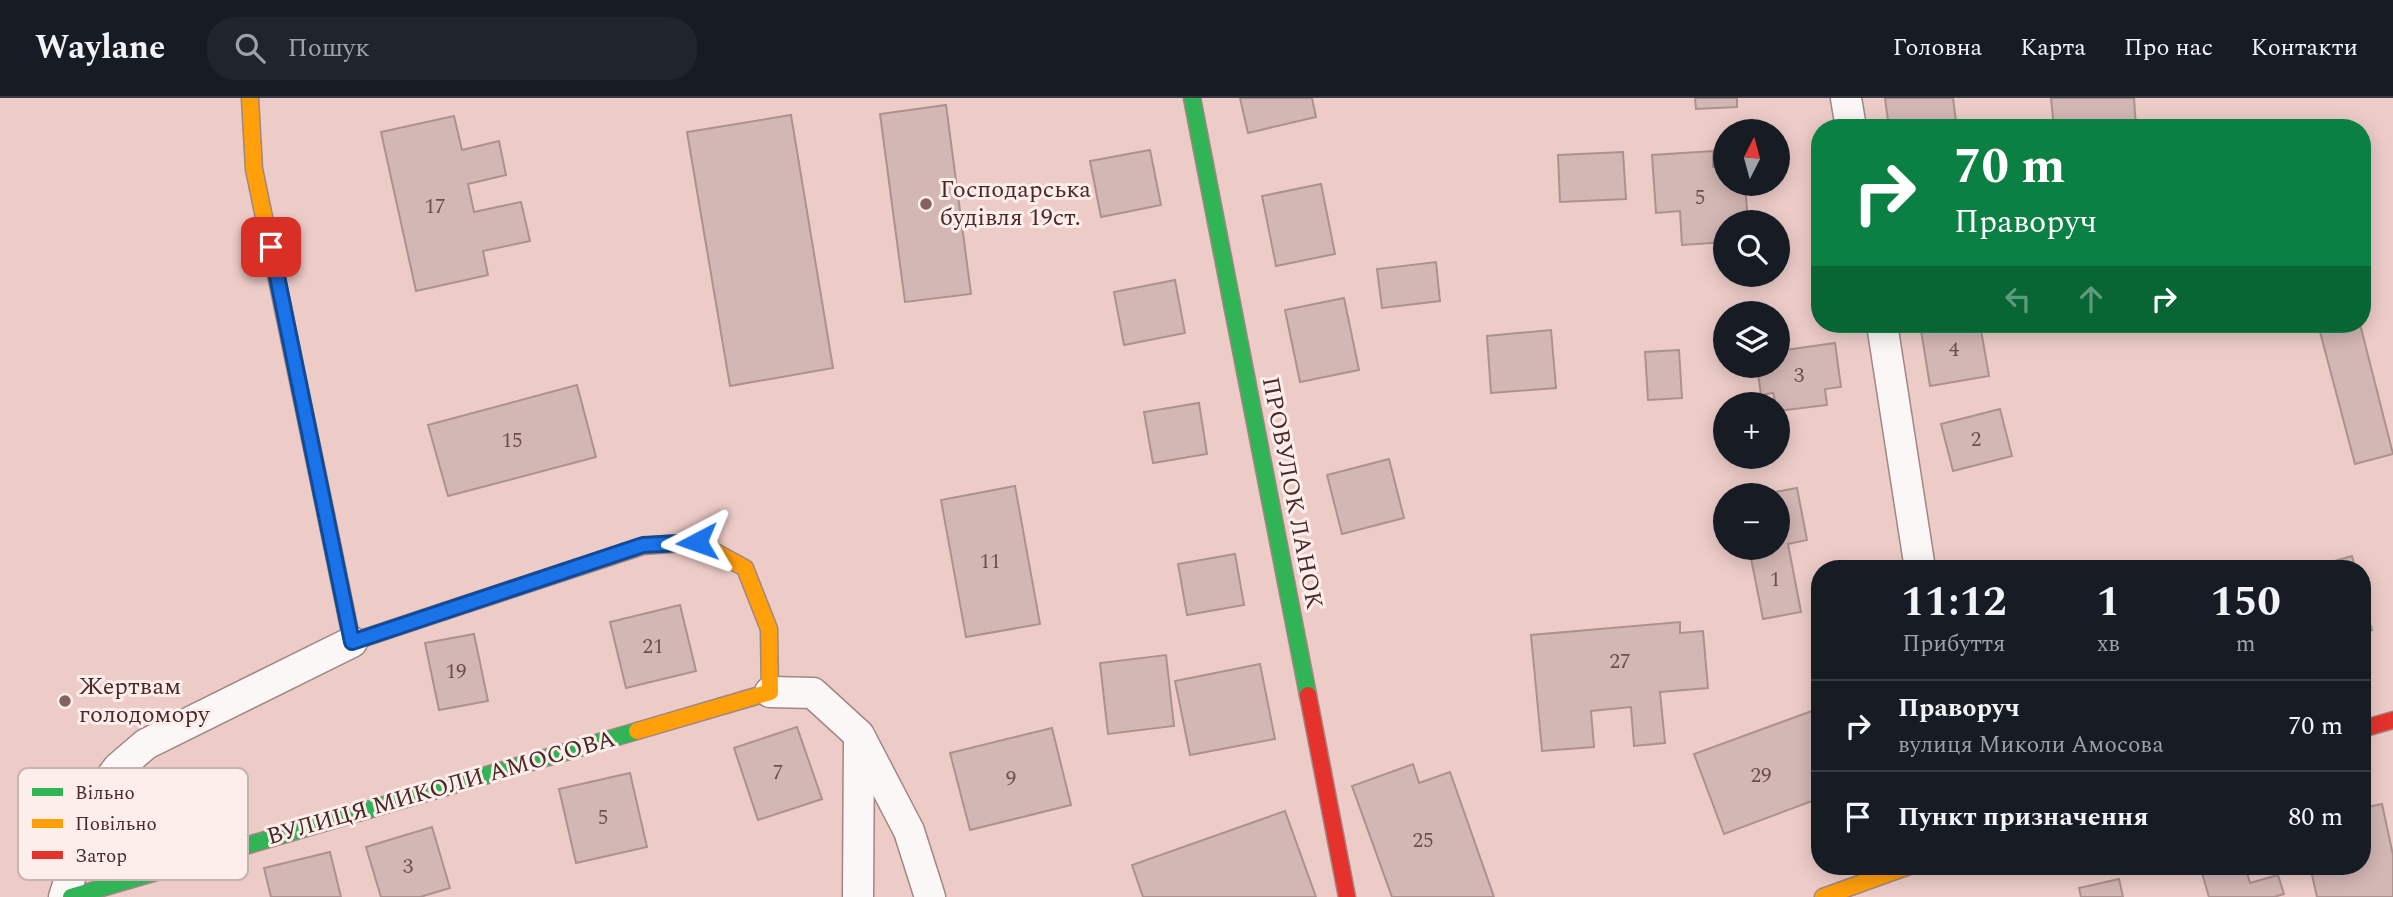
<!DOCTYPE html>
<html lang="uk">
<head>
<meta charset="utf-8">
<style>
  body { margin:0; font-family:Spectral,serif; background:#20242c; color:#f1f3f6; height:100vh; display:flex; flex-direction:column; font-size:26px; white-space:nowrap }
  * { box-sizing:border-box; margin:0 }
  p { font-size:23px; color:#9ea1a6 }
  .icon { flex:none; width:38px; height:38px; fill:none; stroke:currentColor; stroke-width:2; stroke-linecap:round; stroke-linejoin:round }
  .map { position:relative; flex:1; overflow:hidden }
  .sheet { position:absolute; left:1811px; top:462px; width:560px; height:315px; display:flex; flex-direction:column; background:#171b24; border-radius:28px; box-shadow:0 4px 18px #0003 }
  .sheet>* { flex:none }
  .top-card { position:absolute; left:1811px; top:21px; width:560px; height:214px; border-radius:28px; box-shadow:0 4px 18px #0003; background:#0b8043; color:#fff; overflow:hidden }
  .needle { width:46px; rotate:6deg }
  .controls { position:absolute; left:1713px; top:21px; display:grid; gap:14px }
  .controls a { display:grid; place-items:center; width:77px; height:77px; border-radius:50%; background:#171b24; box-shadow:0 4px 18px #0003; font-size:35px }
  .pin { position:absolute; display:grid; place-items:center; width:60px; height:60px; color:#fff; margin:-30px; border-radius:14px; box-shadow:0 4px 10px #0006 }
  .me { position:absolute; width:77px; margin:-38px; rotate:266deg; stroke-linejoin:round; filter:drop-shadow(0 0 5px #0008) }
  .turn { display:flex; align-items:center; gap:24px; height:147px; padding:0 28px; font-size:32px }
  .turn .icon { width:91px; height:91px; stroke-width:2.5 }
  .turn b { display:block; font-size:49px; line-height:60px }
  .lanes { display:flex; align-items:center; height:66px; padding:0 28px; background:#0003; justify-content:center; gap:35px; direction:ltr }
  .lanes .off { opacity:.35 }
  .eta { display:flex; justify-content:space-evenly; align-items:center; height:119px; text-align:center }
  .eta b { font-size:42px; font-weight:700; line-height:49px }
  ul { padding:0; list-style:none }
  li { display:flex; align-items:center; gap:21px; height:91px; padding:0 28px; border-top:2px solid #363941 }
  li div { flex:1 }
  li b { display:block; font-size:26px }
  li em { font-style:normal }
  header { display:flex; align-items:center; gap:42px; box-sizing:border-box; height:98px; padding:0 35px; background:#171b24; border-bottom:2px solid #363941 }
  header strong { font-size:33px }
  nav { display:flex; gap:38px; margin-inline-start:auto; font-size:24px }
  .search { width:490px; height:63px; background:#20242c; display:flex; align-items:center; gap:18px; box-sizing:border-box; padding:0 24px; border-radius:28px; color:#9ea1a6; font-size:26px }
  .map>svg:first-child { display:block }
  .building { fill:#d3b7b4; stroke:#ac918e; stroke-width:2 }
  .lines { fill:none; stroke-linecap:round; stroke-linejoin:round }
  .street-casing { stroke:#a18683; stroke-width:33 }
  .fast-casing { stroke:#a18683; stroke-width:19 }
  .slow-casing { stroke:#a18683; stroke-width:19 }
  .jam-casing { stroke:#a18683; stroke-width:19 }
  .street { stroke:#fcf7f7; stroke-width:30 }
  .fast { stroke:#30b455; stroke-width:16 }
  .slow { stroke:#ff9f0a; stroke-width:16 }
  .jam { stroke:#e5322d; stroke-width:16 }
  .route-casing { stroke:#114b97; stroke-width:18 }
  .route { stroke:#1a73e8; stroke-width:12 }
  .poi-dot { fill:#826360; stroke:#fdedeb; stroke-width:2.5 }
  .labels { text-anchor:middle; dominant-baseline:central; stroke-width:6; stroke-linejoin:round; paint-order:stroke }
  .number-label { font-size:21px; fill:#6c4f4c }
  .poi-label { font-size:24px; fill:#482b28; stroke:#fdedeb; text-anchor:start }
  .street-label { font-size:24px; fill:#482b28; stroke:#fdedeb }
  .key { fill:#fdedeb; stroke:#c7b3b0; stroke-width:2 }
  .key-label { font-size:19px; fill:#482b28 }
</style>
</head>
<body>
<header>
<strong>Waylane</strong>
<div class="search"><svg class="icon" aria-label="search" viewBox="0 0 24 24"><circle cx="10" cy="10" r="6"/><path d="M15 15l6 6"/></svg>Пошук</div>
<nav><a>Головна</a><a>Карта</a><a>Про нас</a><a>Контакти</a></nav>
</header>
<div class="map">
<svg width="2393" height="799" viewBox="0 0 2393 799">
  <rect width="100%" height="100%" fill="#edccc8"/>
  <!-- building -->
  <g class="building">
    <polygon points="1240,0 1312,0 1316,19 1248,35"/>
    <polygon points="1695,0 1737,0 1737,9 1696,11"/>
    <polygon points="1885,0 1953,0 1956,23 1909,30 1889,30"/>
    <polygon points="2051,0 2134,0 2136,30 2054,30"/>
    <polygon points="946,7 971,196 905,204 880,16"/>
    <polygon points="791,17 833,270 730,288 687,34"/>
    <polygon points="454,18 462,52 499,43 506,77 468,86 474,114 521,104 530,143 483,153 488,177 416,193 381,34"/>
    <polygon points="1150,52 1161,107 1101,119 1090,63"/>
    <polygon points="1713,53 1713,69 1726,68 1726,86 1745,86 1748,124 1726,124 1726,144 1682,147 1680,113 1656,115 1652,57"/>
    <polygon points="1623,54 1626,101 1560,104 1558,57"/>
    <polygon points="1321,86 1335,156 1276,168 1262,98"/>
    <polygon points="1436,164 1440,203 1382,210 1377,171"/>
    <polygon points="1175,182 1185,235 1124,247 1114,194"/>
    <polygon points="1344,200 1359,272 1300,284 1285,212"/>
    <polygon points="1920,226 1980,226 1989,278 1930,288"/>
    <polygon points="2335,226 2360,226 2393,356 2355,366 2319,230"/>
    <polygon points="1551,232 1556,290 1491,295 1487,238"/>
    <polygon points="1835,245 1841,289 1825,291 1827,307 1778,313 1773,295 1761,297 1757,268 1778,268 1778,253"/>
    <polygon points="1679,252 1682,300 1648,302 1645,254"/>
    <polygon points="577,287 596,359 448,398 428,327"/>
    <polygon points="1199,305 1207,356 1153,365 1144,314"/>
    <polygon points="2000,311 2012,358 1953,373 1941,326"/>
    <polygon points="1389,361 1404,420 1342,436 1327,377"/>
    <polygon points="1015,388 1040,526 966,539 941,402"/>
    <polygon points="1797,390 1807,442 1788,446 1801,514 1763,521 1749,450 1778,450 1778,397 1759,397"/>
    <polygon points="1235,456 1244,507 1187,517 1178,466"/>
    <polygon points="2352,458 2355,471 2307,471"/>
    <polygon points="2362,497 2372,532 2362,535"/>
    <polygon points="680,507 696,573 626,590 610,524"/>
    <polygon points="1680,524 1680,535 1703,533 1708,590 1660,594 1665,645 1634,648 1631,609 1591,613 1594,649 1542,653 1531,537"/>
    <polygon points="474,536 488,603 439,612 425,545"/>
    <polygon points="1166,557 1174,628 1108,636 1100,565"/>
    <polygon points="1260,566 1275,641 1190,657 1175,583"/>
    <polygon points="1820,610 1820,700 1724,736 1694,656"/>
    <polygon points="797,629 822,701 758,722 734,650"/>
    <polygon points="1052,630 1071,707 970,732 950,655"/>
    <polygon points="1413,666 1419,685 1450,674 1494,799 1392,799 1352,688"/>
    <polygon points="630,675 647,749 576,765 559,691"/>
    <polygon points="2382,706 2393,757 2393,799 2317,799 2310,768 2362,768 2362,710"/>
    <polygon points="1285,713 1316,799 1143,799 1132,767"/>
    <polygon points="432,729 450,790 420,799 381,799 366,749"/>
    <polygon points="330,754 341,799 271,799 264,770"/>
    <polygon points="2200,768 2245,768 2250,785 2278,777 2284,796 2274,799 2209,799"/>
    <polygon points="2119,781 2123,799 2081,799 2079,790"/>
  </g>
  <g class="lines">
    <!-- street casing -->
    <g class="street-casing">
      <g id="street">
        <polyline points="1846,0 1851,30"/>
        <polyline points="1882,226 1920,471"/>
        <polyline points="770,594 813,595 859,637 909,733 930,799"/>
        <polyline points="64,799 96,699 118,670 146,646 352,544"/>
        <polyline points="858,799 859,641"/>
      </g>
    </g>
    <!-- fast casing -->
    <g class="fast-casing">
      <g id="fast">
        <polyline points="1192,0 1308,597"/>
        <polyline points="71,799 637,633"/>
      </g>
    </g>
    <!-- slow casing -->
    <g class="slow-casing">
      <g id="slow">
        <polyline points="250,0 254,71 326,417"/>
        <polyline points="445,513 643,448 697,444 745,470 769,531 770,594 637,633"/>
        <polyline points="1823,799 1909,768"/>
      </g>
    </g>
    <!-- jam casing -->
    <g class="jam-casing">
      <g id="jam">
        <polyline points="326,417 352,544 445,513"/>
        <polyline points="1308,597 1347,799"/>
        <polyline points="2362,631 2393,622"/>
      </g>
    </g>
    <!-- street -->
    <use href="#street" class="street"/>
    <!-- fast -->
    <use href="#fast" class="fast"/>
    <!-- slow -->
    <use href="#slow" class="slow"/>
    <!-- jam -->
    <use href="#jam" class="jam"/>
  </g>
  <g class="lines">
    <!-- route casing -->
    <g class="route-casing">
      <polyline id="route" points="271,149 352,544 643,447 697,444"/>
    </g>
    <!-- route -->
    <use href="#route" class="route"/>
  </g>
  <!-- markers -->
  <g class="poi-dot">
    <circle cx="926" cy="106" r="7"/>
    <circle cx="65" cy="603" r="7"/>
  </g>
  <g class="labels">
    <!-- number labels -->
    <g class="number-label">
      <text x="1700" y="100">5</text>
      <text x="435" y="109">17</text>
      <text x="1954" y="252">4</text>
      <text x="1799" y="278">3</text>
      <text x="1976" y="342">2</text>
      <text x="512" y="343">15</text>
      <text x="990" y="464">11</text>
      <text x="1775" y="482">1</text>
      <text x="653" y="549">21</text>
      <text x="1620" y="564">27</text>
      <text x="456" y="574">19</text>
      <text x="778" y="675">7</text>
      <text x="1761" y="678">29</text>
      <text x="1011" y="681">9</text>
      <text x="603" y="720">5</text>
      <text x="1423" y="743">25</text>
      <text x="408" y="769">3</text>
    </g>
    <!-- poi labels -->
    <g class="poi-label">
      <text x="940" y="92">Господарська<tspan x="940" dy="28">будівля 19ст.</tspan></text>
      <text x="79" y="589">Жертвам<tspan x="79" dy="28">голодомору</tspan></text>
    </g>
    <!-- street labels -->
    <g class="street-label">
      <text transform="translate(1292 395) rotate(79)">ПРОВУЛОК ЛАНОК</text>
      <text transform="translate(441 690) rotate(-16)">ВУЛИЦЯ МИКОЛИ АМОСОВА</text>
    </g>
  </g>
  <!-- legend -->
  <rect x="18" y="670" width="230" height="112" rx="10" class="key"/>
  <rect x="32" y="690" width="31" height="8" fill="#30b455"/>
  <rect x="32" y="721" width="31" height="9" fill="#ff9f0a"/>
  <rect x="32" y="753" width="31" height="8" fill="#e5322d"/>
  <g class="key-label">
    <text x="75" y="701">Вільно</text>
    <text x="75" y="732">Повільно</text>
    <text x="75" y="764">Затор</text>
  </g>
</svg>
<div class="controls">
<a><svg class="needle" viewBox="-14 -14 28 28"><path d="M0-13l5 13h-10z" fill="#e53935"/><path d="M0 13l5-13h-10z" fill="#9ea1a6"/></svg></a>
<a><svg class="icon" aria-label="search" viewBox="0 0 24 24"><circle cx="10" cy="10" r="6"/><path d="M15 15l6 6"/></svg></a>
<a><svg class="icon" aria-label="layers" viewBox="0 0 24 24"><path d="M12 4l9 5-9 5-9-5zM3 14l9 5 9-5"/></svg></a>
<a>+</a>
<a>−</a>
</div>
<div class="pin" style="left:271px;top:149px;background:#d93025"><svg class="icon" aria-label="arrive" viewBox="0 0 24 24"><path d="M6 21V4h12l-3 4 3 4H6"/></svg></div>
<svg class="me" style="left:697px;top:444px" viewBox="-20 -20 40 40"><path d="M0-17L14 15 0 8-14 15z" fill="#1a73e8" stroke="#fff" stroke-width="4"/></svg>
<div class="top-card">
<div class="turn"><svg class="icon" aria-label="right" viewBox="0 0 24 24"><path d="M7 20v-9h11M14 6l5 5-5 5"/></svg><div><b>70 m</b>Праворуч</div></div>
<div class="lanes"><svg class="icon off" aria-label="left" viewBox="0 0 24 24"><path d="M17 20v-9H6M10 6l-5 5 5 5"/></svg><svg class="icon off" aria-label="ahead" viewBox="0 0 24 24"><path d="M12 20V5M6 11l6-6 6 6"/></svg><svg class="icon" aria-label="right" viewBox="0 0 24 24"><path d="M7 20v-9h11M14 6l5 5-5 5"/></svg></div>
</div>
<section class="sheet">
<div class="eta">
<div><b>11:12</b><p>Прибуття</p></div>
<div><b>1</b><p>хв</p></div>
<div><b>150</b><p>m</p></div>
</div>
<ul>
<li><svg class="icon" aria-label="right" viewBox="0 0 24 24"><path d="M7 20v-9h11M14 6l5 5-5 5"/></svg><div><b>Праворуч</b><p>вулиця Миколи Амосова</p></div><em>70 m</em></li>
<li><svg class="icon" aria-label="arrive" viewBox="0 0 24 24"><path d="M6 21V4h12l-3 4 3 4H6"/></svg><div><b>Пункт призначення</b></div><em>80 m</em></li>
</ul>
</section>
</div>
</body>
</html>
